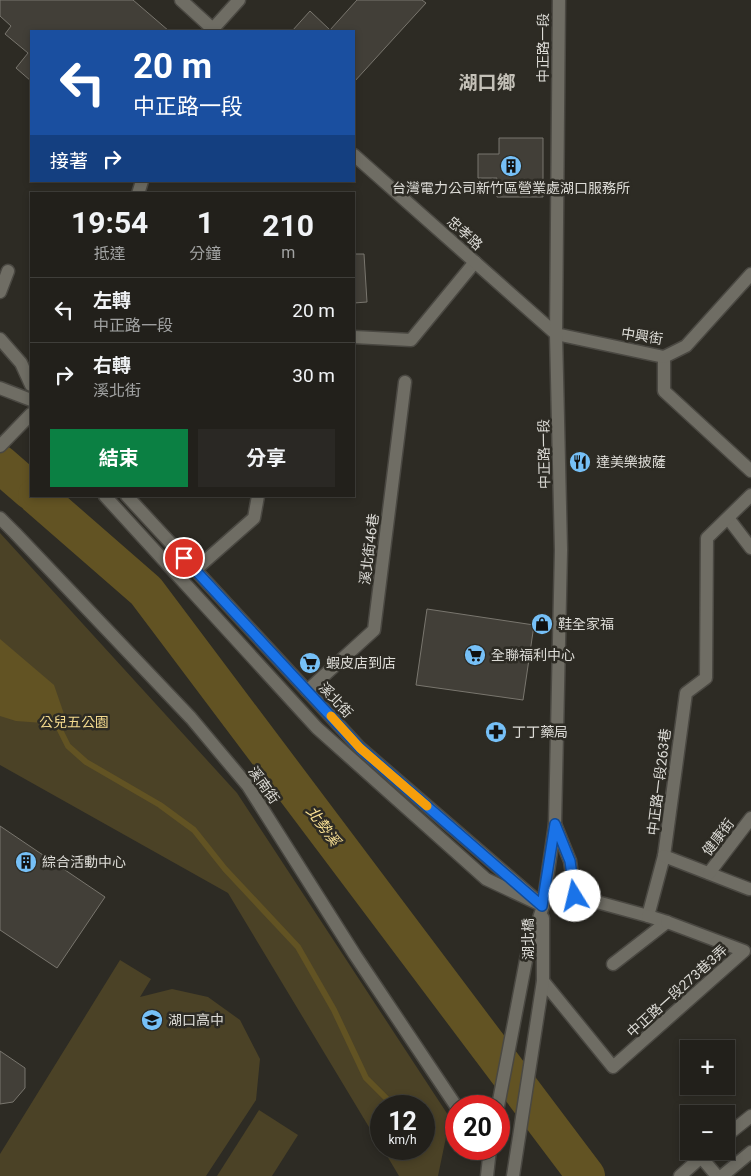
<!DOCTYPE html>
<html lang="zh-TW">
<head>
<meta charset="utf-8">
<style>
  body { margin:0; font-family:Roboto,"Noto Sans TC",sans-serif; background:#2a2824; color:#f1f3f6; height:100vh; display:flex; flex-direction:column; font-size:19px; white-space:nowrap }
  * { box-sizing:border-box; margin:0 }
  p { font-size:16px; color:#a2a3a3 }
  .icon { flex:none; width:28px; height:28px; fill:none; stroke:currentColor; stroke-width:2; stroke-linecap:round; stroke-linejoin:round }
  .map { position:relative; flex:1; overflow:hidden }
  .panel { position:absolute; left:30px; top:192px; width:325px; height:305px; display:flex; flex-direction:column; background:#22201b; border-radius:0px; box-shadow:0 2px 8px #0003,0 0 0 1px #3f3e3a }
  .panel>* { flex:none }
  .guide { position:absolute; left:30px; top:30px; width:325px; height:152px; border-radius:0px; box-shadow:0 2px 8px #0003,0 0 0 1px #3f3e3a; background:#1a4fa0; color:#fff; overflow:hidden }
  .tools { position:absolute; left:680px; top:1040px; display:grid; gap:10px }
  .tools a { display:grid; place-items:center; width:55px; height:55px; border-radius:0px; background:#22201b; box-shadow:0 2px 8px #0003,0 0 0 1px #3f3e3a; font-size:25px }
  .speed { position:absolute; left:370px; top:1095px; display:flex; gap:10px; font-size:25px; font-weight:700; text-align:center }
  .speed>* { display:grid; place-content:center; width:65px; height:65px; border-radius:50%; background:#22201b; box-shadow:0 2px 8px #0003,0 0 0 1px #3f3e3a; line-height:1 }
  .speed small { font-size:12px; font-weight:400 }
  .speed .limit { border:8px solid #d22; background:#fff; color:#111 }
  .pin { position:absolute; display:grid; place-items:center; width:42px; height:42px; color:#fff; margin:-21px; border:2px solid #fff; border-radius:50%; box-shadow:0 1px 5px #0007 }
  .me { position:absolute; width:55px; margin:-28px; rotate:351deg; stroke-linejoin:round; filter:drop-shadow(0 0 4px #0008) }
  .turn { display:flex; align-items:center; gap:18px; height:105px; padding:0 20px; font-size:22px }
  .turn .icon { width:65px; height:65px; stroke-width:2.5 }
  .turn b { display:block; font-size:35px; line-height:42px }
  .then { display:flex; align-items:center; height:48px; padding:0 20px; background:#0003; gap:10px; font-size:19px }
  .eta { display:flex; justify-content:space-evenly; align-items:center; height:85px; text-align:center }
  .eta b { font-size:30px; font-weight:700; line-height:35px }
  .primary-button { display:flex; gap:10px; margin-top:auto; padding:10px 20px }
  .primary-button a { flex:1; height:58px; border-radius:0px; background:#0b8043; color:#fff; font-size:20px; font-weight:700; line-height:58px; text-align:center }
  .primary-button a+a { background:#2a2824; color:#f1f3f6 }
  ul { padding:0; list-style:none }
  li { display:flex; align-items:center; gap:15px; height:65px; padding:0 20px; border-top:1px solid #3f3e3a }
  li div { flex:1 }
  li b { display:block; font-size:19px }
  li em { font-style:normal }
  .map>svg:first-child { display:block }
  .green { fill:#4b4226 }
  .water { fill:#625323 }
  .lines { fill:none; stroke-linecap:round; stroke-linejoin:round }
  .stream { stroke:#625323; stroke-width:6 }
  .river { stroke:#625323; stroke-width:38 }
  .building { fill:#423f38; stroke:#79766e }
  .lane-casing { stroke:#4a4842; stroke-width:15 }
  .street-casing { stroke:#4a4842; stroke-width:15 }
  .secondary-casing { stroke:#4a4842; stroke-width:15 }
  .lane { stroke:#6f6d64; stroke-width:12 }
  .street { stroke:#6f6d64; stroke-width:12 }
  .secondary { stroke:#6f6d64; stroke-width:12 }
  .route-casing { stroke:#114b97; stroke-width:12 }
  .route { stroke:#1a73e8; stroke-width:9 }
  .slow { stroke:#f59e0b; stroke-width:9 }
  .labels { text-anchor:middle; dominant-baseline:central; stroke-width:5; stroke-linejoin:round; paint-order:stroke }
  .street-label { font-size:14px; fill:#dddcd7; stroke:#2d2b24 }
  .poi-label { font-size:14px; fill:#dddcd7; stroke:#2d2b24; text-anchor:start }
  .park-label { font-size:14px; fill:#f2d98e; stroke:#2d2b24 }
  .water-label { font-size:15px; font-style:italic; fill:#f8df93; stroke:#2d2b24 }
  .district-label { font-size:19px; font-weight:bold; fill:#c4c1b8; stroke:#2d2b24 }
</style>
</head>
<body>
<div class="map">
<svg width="751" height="1176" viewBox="0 0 751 1176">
  <rect width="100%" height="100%" fill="#2d2b24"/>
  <!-- green -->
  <g class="green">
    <polygon points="0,533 237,793 450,1118 438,1176 399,1176 383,1149 424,1149 424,1106 381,1106 381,1147 228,893 0,765"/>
    <polygon points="120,960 151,979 140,997 172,989 208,997 240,1020 260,1059 256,1100 206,1176 0,1176 0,1154"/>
    <polygon points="259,1110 298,1135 272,1176 217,1176"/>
  </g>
  <!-- water -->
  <polygon class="water" points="0,639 54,685 64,714 57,724 16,721 0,716"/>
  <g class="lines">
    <!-- stream -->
    <polyline class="stream" points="57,724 68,746 86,762 160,805 194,830 225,869 298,947 334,1010 366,1078 394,1106"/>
    <!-- river -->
    <g class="river">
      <polyline points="0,464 31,491"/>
      <polyline points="37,496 146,591 586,1176"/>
    </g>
  </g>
  <!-- building -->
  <g class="building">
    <polygon points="0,0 133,0 169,31 31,31 31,81 16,68 28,53 5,34 11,26 0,16"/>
    <polygon points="357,0 422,0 426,3 354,82 354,31 292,31 310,11 330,30"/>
    <polygon points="499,138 543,138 543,197 497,197 497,178 478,178 478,154 499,154"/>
    <polygon points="354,254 364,254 367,302 354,303"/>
    <polygon points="427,609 534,625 523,700 416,685"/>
    <polygon points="0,826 105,897 57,968 0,930"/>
    <polygon points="0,1051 25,1068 25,1088 13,1102 0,1104"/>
  </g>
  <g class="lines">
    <!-- lane casing -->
    <g class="lane-casing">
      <g id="lane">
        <polyline points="0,292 8,271"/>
        <polyline points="354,337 411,340 475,262"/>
        <polyline points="0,339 21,363 31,385"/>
        <polyline points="664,357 664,391 751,471"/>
        <polyline points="105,496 317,728 486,879 537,903"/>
        <polyline points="728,518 751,548"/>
        <polyline points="555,824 570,861 575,896 648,916 664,856 686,693 706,678 707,538 751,495"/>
        <polyline points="664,856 749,889"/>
        <polyline points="709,873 751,818"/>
        <polyline points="613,964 667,922 648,916"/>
        <polyline points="543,981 613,1067 744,951 667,922"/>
      </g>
    </g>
    <!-- street casing -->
    <g class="street-casing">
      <g id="street">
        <polyline points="181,0 215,31"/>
        <polyline points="211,31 239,0"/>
        <polyline points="354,155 556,334 664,357 686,346 751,274"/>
        <polyline points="138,194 142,181"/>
        <polyline points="0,388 31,400"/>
        <polyline points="0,446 31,414"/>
        <polyline points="127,496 360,748 543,906"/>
        <polyline points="0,518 15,533 191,718 248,786 355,955 456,1106"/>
        <polyline points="195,570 254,518 258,496"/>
        <polyline points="307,691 374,630 405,382"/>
        <polyline points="701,1157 717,1176"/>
      </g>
    </g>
    <!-- secondary casing -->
    <g class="secondary-casing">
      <g id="secondary">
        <polyline points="498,1106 527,955 543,906 555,824 561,550 556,334 559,0"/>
        <polyline points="726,1136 751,1116"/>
        <polyline points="487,1176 490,1149"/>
        <polyline points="513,1176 543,981 543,918"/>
        <polyline points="680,1176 708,1151"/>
        <polyline points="722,1176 751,1152"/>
      </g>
    </g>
    <!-- lane -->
    <use href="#lane" class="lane"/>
    <!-- street -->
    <use href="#street" class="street"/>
    <!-- secondary -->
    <use href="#secondary" class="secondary"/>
  </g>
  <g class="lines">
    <!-- route casing -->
    <g class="route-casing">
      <polyline id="route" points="184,558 360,748 542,906 555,824 570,861 575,896"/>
    </g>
    <!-- route -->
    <use href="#route" class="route"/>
    <!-- slow -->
    <polyline class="slow" points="331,716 360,748 427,806"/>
  </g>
  <!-- icons -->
  <defs>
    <g id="building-disc" transform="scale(1.125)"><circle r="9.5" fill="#76c0f7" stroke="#2d2b24"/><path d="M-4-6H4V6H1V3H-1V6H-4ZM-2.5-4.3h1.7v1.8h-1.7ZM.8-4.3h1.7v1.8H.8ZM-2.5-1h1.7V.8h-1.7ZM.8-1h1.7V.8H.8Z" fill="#111"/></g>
    <g id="restaurant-disc" transform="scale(1.125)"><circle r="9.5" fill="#76c0f7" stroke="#2d2b24"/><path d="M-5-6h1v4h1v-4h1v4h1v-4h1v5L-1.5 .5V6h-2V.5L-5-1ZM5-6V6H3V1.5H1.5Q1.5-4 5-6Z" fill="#111"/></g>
    <g id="shop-disc" transform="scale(1.125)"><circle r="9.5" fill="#76c0f7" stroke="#2d2b24"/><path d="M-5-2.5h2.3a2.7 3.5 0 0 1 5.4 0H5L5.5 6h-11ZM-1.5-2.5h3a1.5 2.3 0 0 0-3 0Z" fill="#111"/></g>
    <g id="supermarket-disc" transform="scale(1.125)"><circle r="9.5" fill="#76c0f7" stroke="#2d2b24"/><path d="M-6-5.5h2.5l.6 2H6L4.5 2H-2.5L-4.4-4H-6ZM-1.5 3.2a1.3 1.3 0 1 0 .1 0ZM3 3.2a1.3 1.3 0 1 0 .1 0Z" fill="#111"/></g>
    <g id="pharmacy-disc" transform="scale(1.125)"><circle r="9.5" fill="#76c0f7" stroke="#2d2b24"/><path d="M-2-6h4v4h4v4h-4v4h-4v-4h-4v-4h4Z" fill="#111"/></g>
    <g id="school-disc" transform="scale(1.125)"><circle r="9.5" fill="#76c0f7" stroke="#2d2b24"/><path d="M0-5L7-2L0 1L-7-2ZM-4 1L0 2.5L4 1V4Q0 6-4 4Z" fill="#111"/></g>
  </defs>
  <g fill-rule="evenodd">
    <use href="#building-disc" x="511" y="166"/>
    <use href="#restaurant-disc" x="580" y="462"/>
    <use href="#shop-disc" x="542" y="624"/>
    <use href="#supermarket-disc" x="475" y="655"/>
    <use href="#supermarket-disc" x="310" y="663"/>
    <use href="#pharmacy-disc" x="496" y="732"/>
    <use href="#building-disc" x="26" y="862"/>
    <use href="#school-disc" x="152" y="1020"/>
  </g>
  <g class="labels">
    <!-- street labels -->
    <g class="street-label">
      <text transform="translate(543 48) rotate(-90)">中正路一段</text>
      <text transform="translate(465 233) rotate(42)">忠孝路</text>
      <text transform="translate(642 336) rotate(9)">中興街</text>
      <text transform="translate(544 454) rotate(-91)">中正路一段</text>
      <text transform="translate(369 549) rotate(-83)">溪北街46巷</text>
      <text transform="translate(336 700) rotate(47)">溪北街</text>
      <text transform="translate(659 782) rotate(-83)">中正路一段263巷</text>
      <text transform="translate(264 785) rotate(55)">溪南街</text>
      <text transform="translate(718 837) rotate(-53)">健康街</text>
      <text transform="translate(528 939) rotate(-90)">湖北橋</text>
      <text transform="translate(677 991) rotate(-42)">中正路一段273巷3弄</text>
    </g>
    <!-- poi labels -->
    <g class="poi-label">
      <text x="511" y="188" text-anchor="middle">台灣電力公司新竹區營業處湖口服務所</text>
      <text x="596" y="462">達美樂披薩</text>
      <text x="558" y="624">鞋全家福</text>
      <text x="491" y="655">全聯福利中心</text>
      <text x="326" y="663">蝦皮店到店</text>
      <text x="512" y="732">丁丁藥局</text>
      <text x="42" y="862">綜合活動中心</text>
      <text x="168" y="1020">湖口高中</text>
    </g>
    <!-- park labels -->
    <g class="park-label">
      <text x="74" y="722">公兒五公園</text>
    </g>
    <!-- water labels -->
    <g class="water-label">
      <text transform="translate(323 826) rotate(53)">北勢溪</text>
    </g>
    <!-- district labels -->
    <g class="district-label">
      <text x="487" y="82">湖口鄉</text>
    </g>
  </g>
</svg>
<div class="tools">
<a>+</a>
<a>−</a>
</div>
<div class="speed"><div>12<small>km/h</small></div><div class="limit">20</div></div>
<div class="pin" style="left:184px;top:558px;background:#d93025"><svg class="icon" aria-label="arrive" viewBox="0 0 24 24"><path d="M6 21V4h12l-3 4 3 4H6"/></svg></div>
<svg class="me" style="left:575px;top:896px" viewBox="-20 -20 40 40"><circle r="19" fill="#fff"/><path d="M0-13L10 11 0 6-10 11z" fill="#1a73e8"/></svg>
<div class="guide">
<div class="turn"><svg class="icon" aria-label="left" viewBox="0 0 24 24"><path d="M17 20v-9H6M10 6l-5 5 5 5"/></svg><div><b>20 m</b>中正路一段</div></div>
<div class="then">接著<svg class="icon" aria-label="right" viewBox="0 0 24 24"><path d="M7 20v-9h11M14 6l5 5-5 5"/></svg></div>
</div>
<section class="panel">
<div class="eta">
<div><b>19:54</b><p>抵達</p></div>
<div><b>1</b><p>分鐘</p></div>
<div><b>210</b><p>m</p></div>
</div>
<ul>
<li><svg class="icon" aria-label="left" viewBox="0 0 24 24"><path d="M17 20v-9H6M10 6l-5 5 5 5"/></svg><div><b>左轉</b><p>中正路一段</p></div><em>20 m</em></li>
<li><svg class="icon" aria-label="right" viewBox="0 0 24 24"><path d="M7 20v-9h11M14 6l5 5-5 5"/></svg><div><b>右轉</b><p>溪北街</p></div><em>30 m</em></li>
</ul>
<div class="primary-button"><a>結束</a><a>分享</a></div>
</section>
</div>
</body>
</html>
